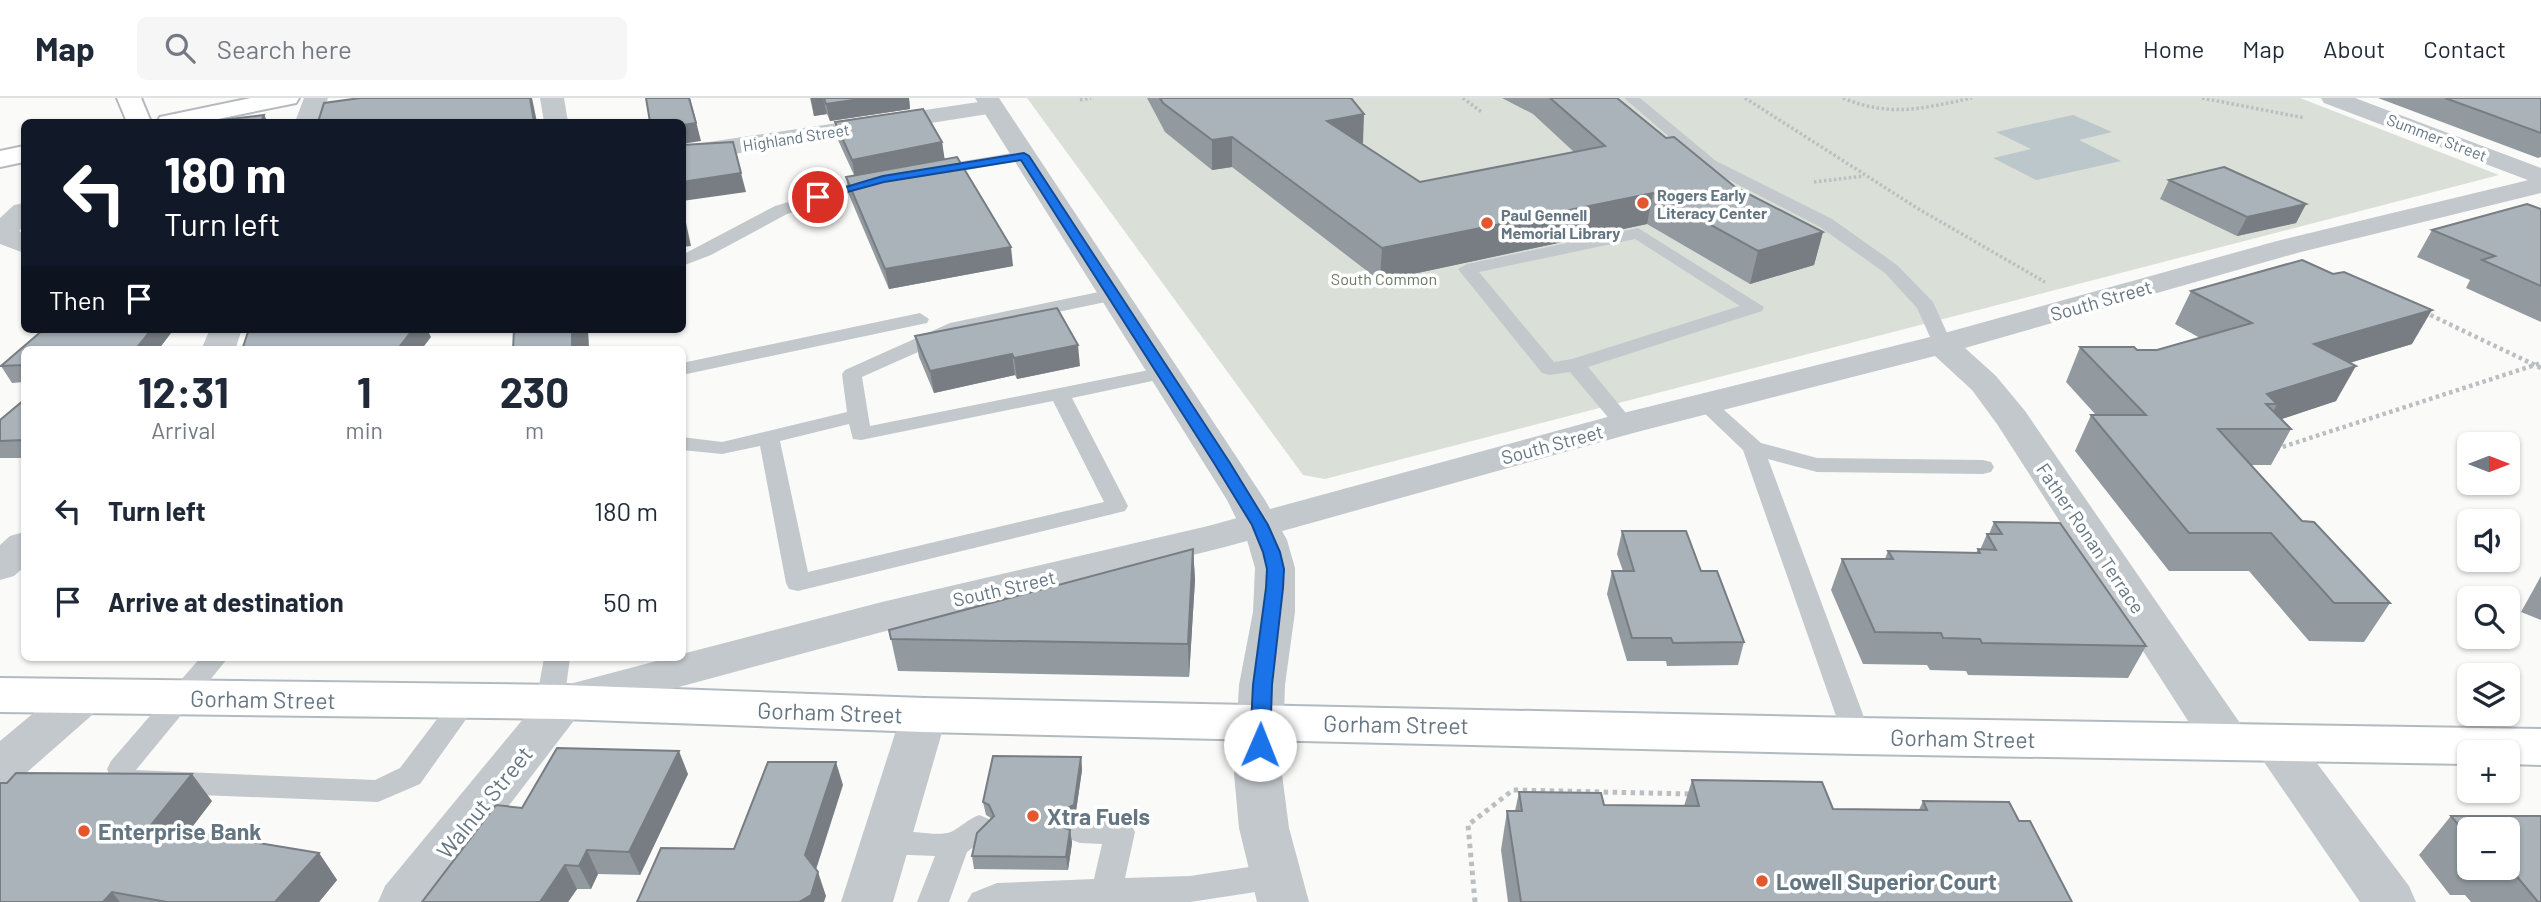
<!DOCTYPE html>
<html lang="en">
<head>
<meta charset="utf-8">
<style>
  body { margin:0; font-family:Barlow,sans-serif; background:#f6f6f7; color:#1f2937; height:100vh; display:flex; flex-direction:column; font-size:26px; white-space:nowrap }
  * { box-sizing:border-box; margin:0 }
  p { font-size:23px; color:#747a83 }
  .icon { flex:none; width:38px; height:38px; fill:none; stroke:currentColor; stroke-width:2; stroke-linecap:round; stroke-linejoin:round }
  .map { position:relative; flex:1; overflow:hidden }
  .panel { position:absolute; left:21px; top:248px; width:665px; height:315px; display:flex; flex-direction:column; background:#fff; border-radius:10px; box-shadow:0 2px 5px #0004 }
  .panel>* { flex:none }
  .banner { position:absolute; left:21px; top:21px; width:665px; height:214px; border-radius:10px; box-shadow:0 2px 5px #0004; background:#111827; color:#fff; overflow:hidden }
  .needle { width:46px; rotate:90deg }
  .buttons { position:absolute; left:2457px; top:334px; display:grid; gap:14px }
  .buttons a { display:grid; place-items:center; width:63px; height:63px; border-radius:10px; background:#fff; box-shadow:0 2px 5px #0004; font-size:35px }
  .pin { position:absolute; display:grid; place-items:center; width:60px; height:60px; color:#fff; margin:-30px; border:4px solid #fff; border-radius:50%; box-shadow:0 2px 7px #0007 }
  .me { position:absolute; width:77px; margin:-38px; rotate:1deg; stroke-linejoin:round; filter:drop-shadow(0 0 5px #0008) }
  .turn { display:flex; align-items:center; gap:24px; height:147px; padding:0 28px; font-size:32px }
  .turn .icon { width:91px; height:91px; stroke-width:2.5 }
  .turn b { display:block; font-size:49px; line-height:60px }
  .then { display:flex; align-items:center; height:66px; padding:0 28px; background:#0003; gap:14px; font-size:26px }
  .eta { display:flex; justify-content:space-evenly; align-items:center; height:119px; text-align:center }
  .eta b { font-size:42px; font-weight:700; line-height:49px }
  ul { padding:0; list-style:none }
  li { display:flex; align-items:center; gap:21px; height:91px; padding:0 28px }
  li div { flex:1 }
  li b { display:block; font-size:26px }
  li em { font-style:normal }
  header { display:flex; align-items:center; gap:42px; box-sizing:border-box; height:98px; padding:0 35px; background:#fff; border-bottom:2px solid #e0e1e3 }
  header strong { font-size:33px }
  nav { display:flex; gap:38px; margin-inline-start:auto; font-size:24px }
  .search { width:490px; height:63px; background:#f6f6f7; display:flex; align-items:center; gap:18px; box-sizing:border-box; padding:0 24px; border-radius:10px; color:#747a83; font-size:26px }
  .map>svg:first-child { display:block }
  .green { fill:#dadfd7 }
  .water { fill:#bbc7cb }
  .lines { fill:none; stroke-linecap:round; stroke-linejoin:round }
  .secondary-casing { stroke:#b3babf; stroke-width:4 }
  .primary-casing { stroke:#b5babe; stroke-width:4 }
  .motorway-casing { stroke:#b4b9bd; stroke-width:4 }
  .path-far2 { stroke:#bbbfc2; stroke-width:3.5; stroke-dasharray:2.5 2.5; stroke-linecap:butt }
  .path-far1 { stroke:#bbbfc2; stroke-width:4.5; stroke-dasharray:3.5 3.5; stroke-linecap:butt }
  .path { stroke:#bbbfc2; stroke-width:5; stroke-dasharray:4.5 4.5; stroke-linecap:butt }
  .service { fill:#c3c8cc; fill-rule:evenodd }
  .minor { fill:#c3c8cc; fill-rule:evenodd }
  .tertiary { fill:#c3c8cc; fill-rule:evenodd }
  .secondary { fill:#fff; fill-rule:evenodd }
  .primary { fill:#fff; fill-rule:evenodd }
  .motorway { fill:#fff; fill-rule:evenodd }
  .wall { fill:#929a9f; fill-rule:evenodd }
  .shaded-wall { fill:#777d82 }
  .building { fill:#aab3b9; stroke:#777d82; stroke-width:2 }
  .route { fill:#1a73e8; stroke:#114b97; stroke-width:2 }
  .poi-dot { fill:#e4572e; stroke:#fff; stroke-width:2.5 }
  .labels { text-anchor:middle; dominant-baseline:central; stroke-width:7; stroke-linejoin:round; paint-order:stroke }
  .far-street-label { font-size:16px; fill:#657683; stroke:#fff }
  .far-poi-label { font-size:16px; font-weight:bold; fill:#657683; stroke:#fff; text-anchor:start }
  .far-park-label { font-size:16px; fill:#687a64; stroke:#fff }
  .street-label { font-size:19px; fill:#657683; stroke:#fff }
  .near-street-label { font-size:23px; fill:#657683; stroke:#fff }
  .near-poi-label { font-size:23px; font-weight:bold; fill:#657683; stroke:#fff; text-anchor:start }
</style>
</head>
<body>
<header>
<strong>Map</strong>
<div class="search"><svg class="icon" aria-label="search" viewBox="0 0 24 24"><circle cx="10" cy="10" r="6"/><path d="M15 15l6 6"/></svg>Search here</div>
<nav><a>Home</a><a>Map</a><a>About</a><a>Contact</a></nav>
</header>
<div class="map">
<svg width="2541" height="804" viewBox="0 0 2541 804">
  <rect width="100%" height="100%" fill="#fafaf8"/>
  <!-- green -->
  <polygon class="green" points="1027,0 2300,0 2499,77 1325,381 1303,377"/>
  <!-- water -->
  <polygon class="water" points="2073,17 2112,34 2079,42 2121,63 2036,82 1993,60 2031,51 1996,34"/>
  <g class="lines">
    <!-- secondary casing -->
    <g class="secondary-casing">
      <polygon id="secondary" points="0,580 563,587 924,600 1857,620 2541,631 2541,667 2508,666 2508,654 2469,654 2469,666 1857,656 924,634 563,621 0,614"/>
    </g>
    <!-- primary casing -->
    <g class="primary-casing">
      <g id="primary">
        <polygon points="251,0 299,0 296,5 203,24 157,24 160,19"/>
        <polygon points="24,48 24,64 0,69 0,53"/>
      </g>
    </g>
    <!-- motorway casing -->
    <g class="motorway-casing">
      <polygon id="motorway" points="117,0 141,0 151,24 127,24"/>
    </g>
    <!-- path-far2 -->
    <g class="path-far2">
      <polyline points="1463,0 1483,15"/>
      <polyline points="1745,0 1917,110 2045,184"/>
      <path d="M 1843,0 C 1890,20 1924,10 1972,0"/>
      <polyline points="2202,0 2305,20"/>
      <polyline points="1080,2 1091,0"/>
      <polyline points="1814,84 1864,78"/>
    </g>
    <!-- path-far1 -->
    <g class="path-far1">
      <polyline points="2424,214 2541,270"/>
      <polyline points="2276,351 2541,265"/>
    </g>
    <!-- path -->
    <polyline class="path" points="1475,804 1468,727 1513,692 1692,696"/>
    <!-- service -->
    <g class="service">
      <polygon points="1624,0 1640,0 1716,63 1832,121 1897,167 1933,204 1952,246 1949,250 1935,250 1917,210 1885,175 1820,129 1704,69"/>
      <polygon points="1024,53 1032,58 1029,61 934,78 926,73 934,68"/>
      <polygon points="876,78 884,83 882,86 787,116 711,157 682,168 682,157 775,108"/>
      <path d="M 1638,130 L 1764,209 L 1762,213 L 1588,269 L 1635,326 L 1631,330 L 1617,330 L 1570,274 L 1549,277 L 1542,275 L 1458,171 L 1467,166 ZM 1635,141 L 1740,208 L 1572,261 L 1554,264 L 1479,174 Z"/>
      <path d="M 1113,191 L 1120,193 L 1122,197 L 1120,201 L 963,234 L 862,279 L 870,328 L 1164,269 L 1171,271 L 1174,275 L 1171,279 L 1072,300 L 1128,408 L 1125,413 L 798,493 L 789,491 L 786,485 L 760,348 L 722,356 L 682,352 L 682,339 L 722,344 L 847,314 L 842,276 L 845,272 L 950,225 ZM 1053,303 L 1104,404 L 808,474 L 780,343 L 849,326 L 853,341 L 861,342 Z"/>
      <polygon points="920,215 929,221 927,225 682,277 682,265"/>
      <polygon points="1706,300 1713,302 1761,345 1817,360 1983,362 1991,364 1994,369 1991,374 1983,376 1817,374 1768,361 1871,638 1867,645 1857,648 1847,645 1843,638 1743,352 1699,310 1696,306 1699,302"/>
      <polygon points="200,560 228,560 136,672 375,682 400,670 456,596 466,593 476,596 479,603 420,686 378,704 125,694 115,691 107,671 111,663"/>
      <polygon points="544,560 570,560 564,604 560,611 550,614 540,611 536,604"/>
      <path d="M 979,717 L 989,721 L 994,729 L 989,737 L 967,754 L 949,804 L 917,804 L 935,758 L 885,756 L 874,753 L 870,744 L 874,735 C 897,728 935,740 951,734 C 961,729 968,721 979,717 Z"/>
      <polygon points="1080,721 1120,722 1131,726 1135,734 1125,780 1190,778 1276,765 1287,769 1291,778 1287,787 1276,791 1190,804 967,804 972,795 997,785 1094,781 1102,746 1080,745 1069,741 1065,733 1069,725"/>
    </g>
    <!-- minor -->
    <g class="minor">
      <polygon points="304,0 328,0 319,24 295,24"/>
      <polygon points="540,0 564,0 568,24 544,24"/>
      <polygon points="992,2 1001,4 1004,9 1001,14 682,64 682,48"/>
      <polygon points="2541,79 2541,95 2297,155 1965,250 1996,278 2025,313 2244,631 2251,644 2244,657 2227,662 2210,657 1997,326 1972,292 1935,258 1637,334 1225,449 882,534 579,616 435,804 378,804 385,788 547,592 668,560 682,560 682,556 882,504 1208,428 1611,318 1930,239 2277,143"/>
      <polygon points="24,105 24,128 19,133 24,136 24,155 0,146 0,120 14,107"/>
      <polygon points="210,231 242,231 235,252 201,252"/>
      <polygon points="24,434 24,469 14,478 0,482 0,447 10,438"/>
      <polygon points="83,582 99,587 106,599 99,611 17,683 0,688 0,643 67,587"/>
      <polygon points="924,600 940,605 947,617 893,804 841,804 901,617 908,605"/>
      <polygon points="2275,627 2292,632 2409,788 2416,804 2360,804 2251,645 2258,632"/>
    </g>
    <!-- tertiary -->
    <g class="tertiary">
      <polygon points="975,0 999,0 1265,402 1287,442 1295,470 1295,514 1285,587 1282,676 1289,730 1309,804 1257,804 1239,730 1234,676 1239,587 1253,514 1255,470 1247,442 1227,402"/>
      <polygon points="2321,0 2355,0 2541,70 2541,87 2324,5"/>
    </g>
    <!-- secondary -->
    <use href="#secondary" class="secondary"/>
    <!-- primary -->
    <use href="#primary" class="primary"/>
    <!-- motorway -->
    <use href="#motorway" class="motorway"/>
  </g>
  <!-- wall -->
  <g class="wall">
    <polygon points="810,0 909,0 910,11 830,23 827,16 814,18"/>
    <polygon points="1147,0 1351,0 1363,45 1361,45 1420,84 1574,54 1533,16 1502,0 1617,0 1666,40 1735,89 1823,134 1814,167 1750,186 1647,126 1380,183 1232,69 1212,72 1165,34"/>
    <polygon points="2378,0 2541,0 2541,59 2538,60"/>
    <polygon points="835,24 942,44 944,61 1013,168 889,191 849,97 846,79 854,77 838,42"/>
    <polygon points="2169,82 2306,106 2296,125 2237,138 2160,101"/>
    <polygon points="2541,111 2541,224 2466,190 2470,182 2417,159 2432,132"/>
    <polygon points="2191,193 2412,246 2350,265 2336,303 2281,321 2291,331 2271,367 2251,367 2302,423 2390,505 2364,544 2309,543 2249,473 2169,473 2075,353 2091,317 2096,317 2066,284 2080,249 2157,252 2200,240 2175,226"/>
    <polygon points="44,231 174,231 158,252 24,252 24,284 12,285 1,268"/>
    <polygon points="915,238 1080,268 1017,281 1015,277 934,295 919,259"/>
    <polygon points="24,302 24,360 0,360 0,322"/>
    <polygon points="1994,424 2146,548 2128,580 1968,577 1966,573 1930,572 1927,567 1863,566 1831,492 1842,461 1885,461 1888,453 1976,455 1978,451 1980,452 1987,436 1989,436"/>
    <polygon points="1622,433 1701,473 1744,544 1738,567 1667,568 1666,563 1627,563 1607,496 1612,473 1623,473 1617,456"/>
    <polygon points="1193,451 1195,482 1189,579 898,573 891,541"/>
    <polygon points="2541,478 2541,522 2521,514"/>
    <polygon points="1081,659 1082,672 1075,720 1067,724 1064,728 1070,732 1072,745 1068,772 974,771 972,758 991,720 986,717 983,704"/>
    <polygon points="688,676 640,777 598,776 591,791 577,791 568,804 422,804 522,710"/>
    <polygon points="1692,682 1833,711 1919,712 1923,703 2019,723 2072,804 1508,804 1501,752 1507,713 1515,713 1519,694 1604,707 1684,708"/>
    <polygon points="212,703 189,733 319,755 337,782 319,804 0,804"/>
    <path d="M 2451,718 L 2541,718 L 2541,804 L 2471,804 L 2465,797 L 2450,797 L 2419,757 ZM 2469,732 L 2508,732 L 2508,770 L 2469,770 Z"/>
  </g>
  <!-- shaded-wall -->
  <g class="shaded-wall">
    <polygon points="530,0 532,0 537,24 534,24"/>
    <polygon points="690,0 701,43 682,46 682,27"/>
    <polygon points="811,0 823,0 827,16 814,18"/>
    <polygon points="867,0 909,0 910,11 830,23 826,6"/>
    <polygon points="1364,16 1363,45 1326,52 1327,23"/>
    <polygon points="264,17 268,24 261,24"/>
    <polygon points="1232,39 1232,69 1212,72 1212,42"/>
    <polygon points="942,44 945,63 855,80 852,62"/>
    <polygon points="741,75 746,94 682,103 682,84"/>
    <polygon points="1653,95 1647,126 1380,183 1382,150"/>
    <polygon points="682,106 691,148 682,149"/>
    <polygon points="2306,106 2296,125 2237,138 2247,119"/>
    <polygon points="1823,134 1814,167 1750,186 1758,153"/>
    <polygon points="1011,149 1013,168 889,191 885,171"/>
    <polygon points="2432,212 2412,246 2295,281 2314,246"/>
    <polygon points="152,231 174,231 158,252 135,252"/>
    <polygon points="413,231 427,231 431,239 421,252 397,252"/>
    <polygon points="572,231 588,231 589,249 579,252 572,252"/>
    <polygon points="1078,247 1080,268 1017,281 1014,260"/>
    <polygon points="1012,256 1015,277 934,295 930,273"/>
    <polygon points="2356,268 2336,303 2267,326 2277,306 2267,296"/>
    <polygon points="1193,451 1195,482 1189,579 1188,546"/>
    <polygon points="679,653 688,676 640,777 629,754"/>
    <polygon points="1081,659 1082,672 1075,720 1067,724 1063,732 1061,719"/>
    <polygon points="836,664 843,687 813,781 805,757"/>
    <polygon points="192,676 212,703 173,754 151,727"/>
    <polygon points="1070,732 1072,745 1068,772 1066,759"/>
    <polygon points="587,752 598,776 591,791 579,768"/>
    <polygon points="319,755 337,782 319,804 275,804"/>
    <polygon points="565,767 577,791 568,804 540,804"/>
    <polygon points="818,774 826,798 824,804 799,804"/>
    <polygon points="112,794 120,804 103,804"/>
  </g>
  <!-- building -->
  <g class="building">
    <polygon points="360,0 530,0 534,24 318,24 324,5"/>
    <polygon points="646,0 689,0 696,25 682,27 682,24 650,24"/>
    <polygon points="824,0 867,0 826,6"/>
    <polygon points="1160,0 1351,0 1364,16 1327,23 1420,84 1605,48 1550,0 1617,0 1666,40 1674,39 1735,89 1823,134 1758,153 1653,95 1382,150 1232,39 1212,42 1163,5"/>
    <polygon points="2445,0 2541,0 2541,35"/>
    <polygon points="923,11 942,44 852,62 835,24"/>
    <polygon points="264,17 261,24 204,24"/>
    <polygon points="733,44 741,75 682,84 682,47"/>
    <polygon points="957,59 1011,149 885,171 846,79"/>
    <polygon points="2224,69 2306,106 2247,119 2169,82"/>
    <polygon points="2527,106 2541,111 2541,188 2482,162 2495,158 2432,132"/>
    <polygon points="2302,162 2333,176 2344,174 2432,212 2314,246 2356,268 2267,296 2277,306 2266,306 2291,331 2218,331 2302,423 2314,424 2390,505 2334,505 2271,435 2189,435 2091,317 2146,317 2080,249 2134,249 2137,252 2157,252 2252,225 2191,193"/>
    <polygon points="1057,210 1078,247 1014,260 1012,256 930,273 915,238"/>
    <polygon points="44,231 152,231 135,252 24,252 24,267 1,268"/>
    <polygon points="249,231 413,231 397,252 242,252"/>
    <polygon points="514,231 572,231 572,252 513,252"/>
    <polygon points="24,302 24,342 0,343 0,322"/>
    <polygon points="1994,424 2060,425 2146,548 1982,545 1980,541 1943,540 1941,535 1875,534 1842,461 1893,461 1888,453 1980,455 1978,451 1996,452 1987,436 2002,436"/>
    <polygon points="1622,433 1686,433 1701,473 1717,473 1744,544 1673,545 1671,540 1632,540 1612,473 1634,473"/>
    <polygon points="1193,451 1188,546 891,541 889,532"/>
    <polygon points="557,650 679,653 629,754 587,752 579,768 565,767 540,804 422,804 496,707 522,710"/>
    <polygon points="993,658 1081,659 1074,707 1065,711 1061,719 1065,730 1070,732 1066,759 972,758 977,735 994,718 989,707 983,704"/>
    <polygon points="768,664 836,664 805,757 818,774 811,797 799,804 637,804 661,750 734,751"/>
    <polygon points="16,675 192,676 151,727 319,755 275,804 167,804 112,794 103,804 0,804 0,685 7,685"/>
    <polygon points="1692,682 1822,684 1833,711 1927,712 1923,703 2009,704 2019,723 2030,723 2072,804 1521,804 1507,713 1522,713 1519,694 1601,695 1604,707 1699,708"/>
    <polygon points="2451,718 2541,718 2541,804 2538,804 2508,768 2508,732 2469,732 2469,740"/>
  </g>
  <!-- route -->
  <polygon class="route" points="1024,55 1029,58 1230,365 1268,427 1280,454 1284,471 1283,490 1272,587 1270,647 1267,652 1260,654 1253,652 1250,647 1253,587 1266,490 1267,471 1263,454 1252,427 1214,365 1021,62 884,84 818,102 812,99 883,78"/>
  <!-- markers -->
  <g class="poi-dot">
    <circle cx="1643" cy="105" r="7"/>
    <circle cx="1487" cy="125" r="7"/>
    <circle cx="1033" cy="718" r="7"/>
    <circle cx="84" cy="733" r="7"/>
    <circle cx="1762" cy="783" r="7"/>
  </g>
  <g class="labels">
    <!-- far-street labels -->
    <g class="far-street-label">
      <text transform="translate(796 39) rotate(-9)">Highland Street</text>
      <text transform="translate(2437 39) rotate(21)">Summer Street</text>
    </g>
    <!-- far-poi labels -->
    <g class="far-poi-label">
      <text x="1657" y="96">Rogers Early<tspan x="1657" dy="18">Literacy Center</tspan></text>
      <text x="1501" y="116">Paul Gennell<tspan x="1501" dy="18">Memorial Library</tspan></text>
    </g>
    <!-- far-park labels -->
    <g class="far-park-label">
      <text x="1384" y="180">South Common</text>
    </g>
    <!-- street labels -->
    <g class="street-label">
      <text transform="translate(2101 202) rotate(-16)">South Street</text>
      <text transform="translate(1552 346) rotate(-15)">South Street</text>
      <text transform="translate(2091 440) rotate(56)">Father Ronan Terrace</text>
      <text transform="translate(1004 490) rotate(-13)">South Street</text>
    </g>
    <!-- near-street labels -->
    <g class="near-street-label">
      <text transform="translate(263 601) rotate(1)">Gorham Street</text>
      <text transform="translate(830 614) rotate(2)">Gorham Street</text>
      <text transform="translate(1396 626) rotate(1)">Gorham Street</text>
      <text transform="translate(1963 640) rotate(1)">Gorham Street</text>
      <text transform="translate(484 704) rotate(-51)">Walnut Street</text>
    </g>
    <!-- near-poi labels -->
    <g class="near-poi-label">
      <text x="1047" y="718">Xtra Fuels</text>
      <text x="98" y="733">Enterprise Bank</text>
      <text x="1776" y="783">Lowell Superior Court</text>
    </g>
  </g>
</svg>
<div class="buttons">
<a><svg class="needle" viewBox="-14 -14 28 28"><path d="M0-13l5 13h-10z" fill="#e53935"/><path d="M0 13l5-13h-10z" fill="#747a83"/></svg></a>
<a><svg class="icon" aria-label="sound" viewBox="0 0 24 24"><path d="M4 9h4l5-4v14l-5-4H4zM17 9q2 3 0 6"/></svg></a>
<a><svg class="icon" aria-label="search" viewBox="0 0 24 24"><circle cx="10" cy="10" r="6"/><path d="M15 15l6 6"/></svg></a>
<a><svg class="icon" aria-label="layers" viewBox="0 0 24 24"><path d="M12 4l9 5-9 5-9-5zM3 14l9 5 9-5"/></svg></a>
<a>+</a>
<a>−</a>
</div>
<div class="pin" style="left:818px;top:99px;background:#d93025"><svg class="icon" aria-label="arrive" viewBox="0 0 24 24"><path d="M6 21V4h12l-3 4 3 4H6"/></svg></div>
<svg class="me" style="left:1260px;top:647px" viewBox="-20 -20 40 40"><circle r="19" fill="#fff"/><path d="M0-13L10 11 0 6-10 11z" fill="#1a73e8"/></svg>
<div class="banner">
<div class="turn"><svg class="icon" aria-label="left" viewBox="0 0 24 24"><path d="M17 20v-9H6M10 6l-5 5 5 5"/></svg><div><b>180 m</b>Turn left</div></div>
<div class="then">Then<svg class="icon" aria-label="arrive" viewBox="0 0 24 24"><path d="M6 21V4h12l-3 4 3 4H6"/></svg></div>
</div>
<section class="panel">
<div class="eta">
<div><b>12:31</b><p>Arrival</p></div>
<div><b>1</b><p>min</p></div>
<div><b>230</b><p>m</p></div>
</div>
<ul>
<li><svg class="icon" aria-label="left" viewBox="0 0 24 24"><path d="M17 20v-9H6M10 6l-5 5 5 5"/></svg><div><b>Turn left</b></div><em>180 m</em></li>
<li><svg class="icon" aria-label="arrive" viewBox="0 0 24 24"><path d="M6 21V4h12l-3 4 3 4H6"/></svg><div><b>Arrive at destination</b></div><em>50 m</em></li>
</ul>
</section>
</div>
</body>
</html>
